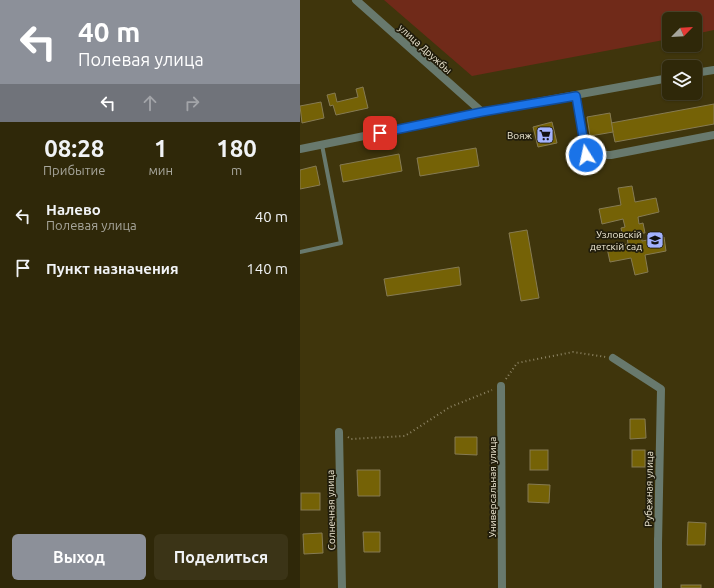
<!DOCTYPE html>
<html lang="ru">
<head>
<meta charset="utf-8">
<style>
  body { margin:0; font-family:Ubuntu,sans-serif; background:#3b3417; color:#f1f3f6; height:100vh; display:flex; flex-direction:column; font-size:15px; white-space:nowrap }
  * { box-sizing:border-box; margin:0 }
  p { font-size:13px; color:#a7a69c }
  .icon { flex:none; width:22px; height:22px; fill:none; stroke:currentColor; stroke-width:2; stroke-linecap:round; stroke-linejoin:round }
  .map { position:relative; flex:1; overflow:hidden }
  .panel { display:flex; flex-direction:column; background:#2f2809; width:300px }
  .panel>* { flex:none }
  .top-card { background:#8c9099; color:#fff; overflow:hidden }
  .needle { width:26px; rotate:66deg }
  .controls { position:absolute; left:362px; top:12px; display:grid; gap:8px }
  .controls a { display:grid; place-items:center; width:40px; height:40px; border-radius:6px; background:#2f2809; box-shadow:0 1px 3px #0004,0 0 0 1px #4a442a; font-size:20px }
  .pin { position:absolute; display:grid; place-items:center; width:34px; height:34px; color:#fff; margin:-17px; border-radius:8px; box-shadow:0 2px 6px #0006 }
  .me { position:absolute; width:44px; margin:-22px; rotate:350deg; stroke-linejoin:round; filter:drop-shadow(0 0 3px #0008) }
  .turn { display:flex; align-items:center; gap:14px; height:84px; padding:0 12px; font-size:18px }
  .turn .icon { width:52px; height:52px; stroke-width:2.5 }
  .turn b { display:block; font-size:28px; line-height:34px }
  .lanes { display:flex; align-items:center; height:38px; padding:0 12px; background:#0003; justify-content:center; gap:20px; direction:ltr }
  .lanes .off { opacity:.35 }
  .eta { display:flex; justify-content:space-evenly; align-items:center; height:68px; text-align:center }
  .eta b { font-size:24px; font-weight:700; line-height:28px }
  .action { display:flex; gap:8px; margin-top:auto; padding:8px 12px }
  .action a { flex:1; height:46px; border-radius:6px; background:#8c9099; color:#fff; font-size:16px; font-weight:700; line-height:46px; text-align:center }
  .action a+a { background:#3b3417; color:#f1f3f6 }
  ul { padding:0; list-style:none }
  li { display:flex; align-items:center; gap:12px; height:52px; padding:0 12px }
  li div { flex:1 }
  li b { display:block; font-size:15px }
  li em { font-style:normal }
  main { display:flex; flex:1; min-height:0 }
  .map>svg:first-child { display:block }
  .green { fill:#702a19 }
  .building { fill:#756206; stroke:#867b53 }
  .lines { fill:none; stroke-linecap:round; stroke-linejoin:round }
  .path { stroke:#8f8666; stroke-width:2; stroke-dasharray:1 3; stroke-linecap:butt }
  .lane { stroke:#68796d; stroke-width:4 }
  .street { stroke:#68796d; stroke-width:8 }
  .route-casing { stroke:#114b97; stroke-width:10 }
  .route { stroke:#1a73e8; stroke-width:7 }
  .labels { text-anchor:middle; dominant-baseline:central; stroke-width:3.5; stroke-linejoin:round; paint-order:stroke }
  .street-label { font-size:10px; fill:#f0ead5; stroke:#211d0c }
  .poi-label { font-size:10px; fill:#f0ead5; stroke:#211d0c; text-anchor:end }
</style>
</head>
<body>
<main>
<section class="panel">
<div class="top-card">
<div class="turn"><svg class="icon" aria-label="left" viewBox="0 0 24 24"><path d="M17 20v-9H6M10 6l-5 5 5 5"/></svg><div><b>40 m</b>Полевая улица</div></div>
<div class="lanes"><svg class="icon" aria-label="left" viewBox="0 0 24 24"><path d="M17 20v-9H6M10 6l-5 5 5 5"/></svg><svg class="icon off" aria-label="ahead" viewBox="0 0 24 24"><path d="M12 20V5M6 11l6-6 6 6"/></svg><svg class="icon off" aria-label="right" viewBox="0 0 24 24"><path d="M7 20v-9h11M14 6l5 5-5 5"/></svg></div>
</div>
<div class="eta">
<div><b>08:28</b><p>Прибытие</p></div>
<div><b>1</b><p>мин</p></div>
<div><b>180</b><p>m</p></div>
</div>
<ul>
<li><svg class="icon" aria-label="left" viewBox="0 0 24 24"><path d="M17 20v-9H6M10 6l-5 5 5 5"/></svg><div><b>Налево</b><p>Полевая улица</p></div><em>40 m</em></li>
<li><svg class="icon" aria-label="arrive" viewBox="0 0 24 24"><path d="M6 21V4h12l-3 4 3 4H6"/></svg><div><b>Пункт назначения</b></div><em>140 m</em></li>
</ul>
<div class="action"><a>Выход</a><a>Поделиться</a></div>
</section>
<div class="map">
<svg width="414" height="588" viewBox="0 0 414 588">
  <rect width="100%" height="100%" fill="#3f350c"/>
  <!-- green -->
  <polygon class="green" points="84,0 414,0 414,30 395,34 395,19 369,19 369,39 172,76"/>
  <!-- building -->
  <g class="building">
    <polygon points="63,87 68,108 36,115 33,105 30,106 27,95 35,93 37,102 58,97 56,89"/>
    <polygon points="21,102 24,118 2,123 0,106"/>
    <polygon points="414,104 414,124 315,142 311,123"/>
    <polygon points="310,113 313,132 290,136 287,117"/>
    <polygon points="252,122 257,143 238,147 233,127"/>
    <polygon points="176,148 179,166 120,176 117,158"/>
    <polygon points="99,154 102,171 43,182 40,165"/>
    <polygon points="16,166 20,185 0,189 0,170"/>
    <polygon points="332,186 335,202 356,198 359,212 338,217 339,224 343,223 345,233 341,233 342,241 364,237 366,251 345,255 348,272 335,275 331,258 310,262 307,248 328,244 327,237 323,238 321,228 325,227 323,219 302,224 299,209 321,205 318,188"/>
    <polygon points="227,230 239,298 221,301 209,233"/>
    <polygon points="159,267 161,285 87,296 84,279"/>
    <polygon points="330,419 345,419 346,438 330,439"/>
    <polygon points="155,437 177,437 177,455 155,454"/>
    <rect x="230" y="450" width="18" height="20"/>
    <rect x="332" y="450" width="13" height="17"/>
    <polygon points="57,470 80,470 80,496 58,496"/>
    <polygon points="228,484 250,485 249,503 228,502"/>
    <rect x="1" y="493" width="19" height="17"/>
    <polygon points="388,522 406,523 405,545 387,545"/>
    <polygon points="63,532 80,532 80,552 64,552"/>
    <polygon points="22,533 23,553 4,554 3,534"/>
    <rect x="381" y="585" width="20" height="3"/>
  </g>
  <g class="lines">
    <!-- path -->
    <g class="path">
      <polyline points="206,379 217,363 273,352 306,357"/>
      <polyline points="48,437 51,439 105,436 150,407 192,390"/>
    </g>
    <!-- lane -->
    <polyline class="lane" points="0,252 41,243 22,145"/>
    <!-- street -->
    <g class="street">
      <polyline points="56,0 182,112"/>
      <polyline points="395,73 414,70"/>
      <polyline points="276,96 286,155 311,155 414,135"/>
      <polyline points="0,149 182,112 369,78"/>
      <polyline points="313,358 361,389 358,544"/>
      <polyline points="201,386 202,588"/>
      <polyline points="39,432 42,588"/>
      <polyline points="358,588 358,540"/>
    </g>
  </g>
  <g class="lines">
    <!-- route casing -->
    <g class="route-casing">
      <polyline id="route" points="80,133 182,112 276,96 286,155"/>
    </g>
    <!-- route -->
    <use href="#route" class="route"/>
  </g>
  <!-- icons -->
  <defs>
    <g id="supermarket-square" transform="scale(0.9)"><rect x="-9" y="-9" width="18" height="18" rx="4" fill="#a3b2fd" stroke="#211d0c"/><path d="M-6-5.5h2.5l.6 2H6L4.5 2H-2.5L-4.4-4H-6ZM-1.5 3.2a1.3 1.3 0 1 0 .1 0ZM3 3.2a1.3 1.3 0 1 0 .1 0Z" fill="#111"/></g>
    <g id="school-square" transform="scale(0.9)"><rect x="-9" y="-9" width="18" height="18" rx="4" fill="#a3b2fd" stroke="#211d0c"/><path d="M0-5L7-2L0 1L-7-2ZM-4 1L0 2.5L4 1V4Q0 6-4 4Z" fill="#111"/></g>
  </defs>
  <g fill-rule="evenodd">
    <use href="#supermarket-square" x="245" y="135"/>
    <use href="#school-square" x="355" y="240"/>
  </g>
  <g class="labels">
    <!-- street labels -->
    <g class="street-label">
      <text transform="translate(125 49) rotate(42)">улица Дружбы</text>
      <text transform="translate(192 487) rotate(-90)">Универсальная улица</text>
      <text transform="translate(349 489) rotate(-89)">Рубежная улица</text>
      <text transform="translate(31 510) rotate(-91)">Солнечная улица</text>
    </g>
    <!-- poi labels -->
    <g class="poi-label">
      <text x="232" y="135">Вояж</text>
      <text x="342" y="234">Узловскій<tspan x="342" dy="12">детскій сад</tspan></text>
    </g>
  </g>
</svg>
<div class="controls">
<a><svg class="needle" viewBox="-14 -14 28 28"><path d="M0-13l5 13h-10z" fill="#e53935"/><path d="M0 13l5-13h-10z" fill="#a7a69c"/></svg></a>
<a><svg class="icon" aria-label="layers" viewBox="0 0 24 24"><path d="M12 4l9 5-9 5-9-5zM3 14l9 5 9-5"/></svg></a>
</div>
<div class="pin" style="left:80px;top:133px;background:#d93025"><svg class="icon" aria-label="arrive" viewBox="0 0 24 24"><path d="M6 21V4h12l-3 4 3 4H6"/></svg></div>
<svg class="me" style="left:286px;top:155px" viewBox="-20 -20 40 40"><circle r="17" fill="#1a73e8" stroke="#fff" stroke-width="3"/><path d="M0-11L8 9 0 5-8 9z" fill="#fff"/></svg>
</div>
</main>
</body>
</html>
